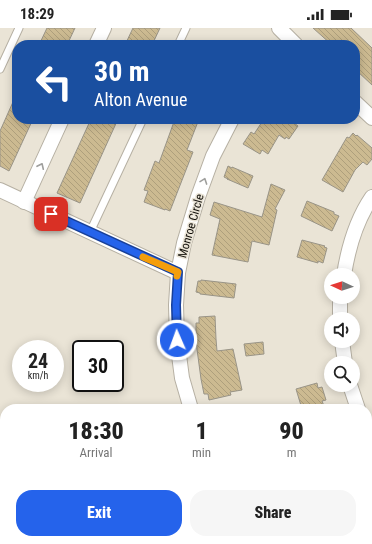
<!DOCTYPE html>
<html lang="en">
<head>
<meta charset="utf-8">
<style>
  body { margin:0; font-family:"Roboto Condensed",sans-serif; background:#f6f6f6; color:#222; height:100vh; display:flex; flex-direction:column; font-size:15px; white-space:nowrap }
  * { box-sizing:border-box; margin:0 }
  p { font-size:13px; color:#767676 }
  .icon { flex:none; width:22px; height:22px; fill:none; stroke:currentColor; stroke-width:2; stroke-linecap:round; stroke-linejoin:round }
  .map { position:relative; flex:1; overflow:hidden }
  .details { position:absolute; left:0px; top:376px; width:372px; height:140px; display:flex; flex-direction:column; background:#fff; border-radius:16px 16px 0 0; box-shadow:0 2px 10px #0003 }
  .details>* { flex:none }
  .top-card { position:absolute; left:12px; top:12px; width:348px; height:84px; border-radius:16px; box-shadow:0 2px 10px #0003; background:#1a4fa0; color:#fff; overflow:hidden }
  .needle { width:26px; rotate:273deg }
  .fabs { position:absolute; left:324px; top:240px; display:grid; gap:8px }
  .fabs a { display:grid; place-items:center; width:36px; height:36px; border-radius:50%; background:#fff; box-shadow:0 2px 10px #0003; font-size:20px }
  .speed { position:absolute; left:12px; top:312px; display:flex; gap:8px; font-size:20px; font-weight:700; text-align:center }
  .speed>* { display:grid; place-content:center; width:52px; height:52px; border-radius:50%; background:#fff; box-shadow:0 2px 10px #0003; line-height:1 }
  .speed small { font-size:10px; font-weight:400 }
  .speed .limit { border:2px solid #111; border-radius:6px; background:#fff; color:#111 }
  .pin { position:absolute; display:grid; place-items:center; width:34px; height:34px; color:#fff; margin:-17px; border-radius:8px; box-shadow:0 2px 6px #0006 }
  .me { position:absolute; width:44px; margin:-22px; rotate:358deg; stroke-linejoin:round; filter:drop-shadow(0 0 3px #0008) }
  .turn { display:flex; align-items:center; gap:14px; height:84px; padding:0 16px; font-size:18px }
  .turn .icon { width:52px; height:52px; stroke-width:2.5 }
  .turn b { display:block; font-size:28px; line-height:34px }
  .eta { display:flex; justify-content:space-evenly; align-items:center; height:68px; text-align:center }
  .eta b { font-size:24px; font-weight:800; line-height:28px }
  .action { display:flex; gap:8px; margin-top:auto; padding:8px 16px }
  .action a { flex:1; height:46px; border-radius:16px; background:#2563eb; color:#fff; font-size:16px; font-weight:800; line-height:46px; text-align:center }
  .action a+a { background:#f6f6f6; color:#222 }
  .status { display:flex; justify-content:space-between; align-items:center; height:28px; padding:0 20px; background:#fff; direction:ltr }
  .status svg { height:11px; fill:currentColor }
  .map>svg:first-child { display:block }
  .building { fill:url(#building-back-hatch); stroke:#999487 }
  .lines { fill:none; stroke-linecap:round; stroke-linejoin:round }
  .service-casing { stroke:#b6b0a3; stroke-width:9 }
  .minor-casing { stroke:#b6b0a3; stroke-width:16 }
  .service { stroke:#fff; stroke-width:7 }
  .minor { stroke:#fff; stroke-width:14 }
  .oneway { stroke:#9f9f9d }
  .route-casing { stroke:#184099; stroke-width:10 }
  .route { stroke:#2563eb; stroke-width:7 }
  .slow { stroke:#f59e0b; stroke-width:7 }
  .labels { text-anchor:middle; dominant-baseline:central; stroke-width:3; stroke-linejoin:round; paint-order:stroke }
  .street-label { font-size:12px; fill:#100e09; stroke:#eae4d6 }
</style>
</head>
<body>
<div class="status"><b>18:29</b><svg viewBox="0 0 49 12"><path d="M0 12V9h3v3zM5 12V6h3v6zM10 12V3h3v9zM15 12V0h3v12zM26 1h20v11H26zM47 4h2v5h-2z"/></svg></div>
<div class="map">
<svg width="372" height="516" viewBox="0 0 372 516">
  <defs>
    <pattern id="building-back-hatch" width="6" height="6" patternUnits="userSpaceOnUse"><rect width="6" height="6" fill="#ccba91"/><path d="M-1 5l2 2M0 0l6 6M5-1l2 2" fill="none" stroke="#ae9f7c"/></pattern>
  </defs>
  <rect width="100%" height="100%" fill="#eae4d6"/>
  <!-- building -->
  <g class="building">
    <polygon points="47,0 75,0 67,17 39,17"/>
    <polygon points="133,0 160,0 152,17 125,17"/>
    <polygon points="313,0 351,0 372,20 372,57 356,42 360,38 355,35 355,17 332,17"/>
    <polygon points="17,65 17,91 33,91 9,143 0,138 0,103"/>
    <polygon points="91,91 118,91 80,175 57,165"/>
    <polygon points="175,91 199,91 187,122 193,124 170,183 165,181 165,182 144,174 148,163 144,162 155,133 159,135"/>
    <polygon points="264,91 289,91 298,98 289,111 286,109 285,111 279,107 268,126 262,122 260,126 243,116 251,104 254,106"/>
    <polygon points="353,105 356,108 357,107 372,120 372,131 367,137 363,134 355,142 343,164 322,152 347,109 349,110"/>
    <polygon points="228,138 232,140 232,139 253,148 248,160 227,151 228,151 224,149"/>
    <polygon points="271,156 285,162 275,181 277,182 269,217 252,213 248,234 212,227 220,191 210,187 214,174 262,189"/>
    <polygon points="307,173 334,184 334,186 339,188 332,203 301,188"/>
    <polygon points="302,212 325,218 324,219 327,220 323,235 318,233 318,235 297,229"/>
    <polygon points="201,252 236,256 234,270 200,266 200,265 196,264 198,253 201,253"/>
    <polygon points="215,288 216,311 217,323 233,321 242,362 230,364 231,367 209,372 208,366 204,366 201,351 196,314 196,295 199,295 199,289"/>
    <polygon points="263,314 264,326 246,328 244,316"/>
    <polygon points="317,355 318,360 322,359 326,372 322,373 324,378 314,381 302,381 296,361"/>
  </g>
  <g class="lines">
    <!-- service casing -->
    <g class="service-casing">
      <g id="service">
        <polyline points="178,17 186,0"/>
        <polyline points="0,41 19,0"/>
        <polyline points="90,204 143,91"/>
      </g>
    </g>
    <!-- minor casing -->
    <g class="minor-casing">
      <g id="minor">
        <polyline points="279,0 296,17"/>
        <polyline points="96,17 104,0"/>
        <polyline points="355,74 372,90"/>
        <polyline points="0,162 178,245"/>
        <polyline points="24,174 62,91"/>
        <path d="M 344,247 C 348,221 357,191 372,169"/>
        <polyline points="340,291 340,269"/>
        <polyline points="342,313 345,335"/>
        <polyline points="350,357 358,381"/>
        <polyline points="191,381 182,350 177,312 176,277 178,245 184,215 198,169 213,128 232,91"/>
        <polyline points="367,401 372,409"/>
        <polyline points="251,511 254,516"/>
        <polyline points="358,516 363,511"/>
      </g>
    </g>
    <!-- service -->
    <use href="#service" class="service"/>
    <!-- minor -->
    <use href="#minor" class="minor"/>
  </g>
  <!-- one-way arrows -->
  <defs><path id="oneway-chevron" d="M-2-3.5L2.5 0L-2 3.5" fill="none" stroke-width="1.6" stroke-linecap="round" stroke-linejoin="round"/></defs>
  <g class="oneway">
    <use href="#oneway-chevron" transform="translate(41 138) rotate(-65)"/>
    <use href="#oneway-chevron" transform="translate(204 153) rotate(-70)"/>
  </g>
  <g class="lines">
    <!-- route casing -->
    <g class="route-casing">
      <polyline id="route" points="51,186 178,244 176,277 177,312"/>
    </g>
    <!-- route -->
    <use href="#route" class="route"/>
    <!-- slow -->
    <polyline class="slow" points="143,229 178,244 177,248"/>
  </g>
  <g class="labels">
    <!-- street labels -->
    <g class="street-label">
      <text transform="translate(191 198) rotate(-74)">Monroe Circle</text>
    </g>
  </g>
</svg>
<div class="fabs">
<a><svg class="needle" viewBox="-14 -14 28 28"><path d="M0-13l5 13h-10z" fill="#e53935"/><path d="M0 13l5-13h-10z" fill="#767676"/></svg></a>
<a><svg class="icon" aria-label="sound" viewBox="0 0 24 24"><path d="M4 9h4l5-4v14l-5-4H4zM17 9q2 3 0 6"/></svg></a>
<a><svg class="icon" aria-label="search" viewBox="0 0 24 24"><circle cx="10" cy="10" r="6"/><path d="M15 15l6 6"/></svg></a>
</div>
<div class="speed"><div>24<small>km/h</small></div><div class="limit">30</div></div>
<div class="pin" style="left:51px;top:186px;background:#d93025"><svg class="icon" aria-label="arrive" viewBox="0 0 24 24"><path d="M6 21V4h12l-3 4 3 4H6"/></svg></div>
<svg class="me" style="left:177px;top:312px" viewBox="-20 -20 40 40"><circle r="17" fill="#2563eb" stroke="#fff" stroke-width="3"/><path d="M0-11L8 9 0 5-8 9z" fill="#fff"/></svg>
<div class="top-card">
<div class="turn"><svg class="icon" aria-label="left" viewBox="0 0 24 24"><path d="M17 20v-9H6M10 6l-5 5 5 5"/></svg><div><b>30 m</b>Alton Avenue</div></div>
</div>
<section class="details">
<div class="eta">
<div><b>18:30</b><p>Arrival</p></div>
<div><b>1</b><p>min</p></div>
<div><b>90</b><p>m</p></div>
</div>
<div class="action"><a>Exit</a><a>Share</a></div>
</section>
</div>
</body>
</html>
